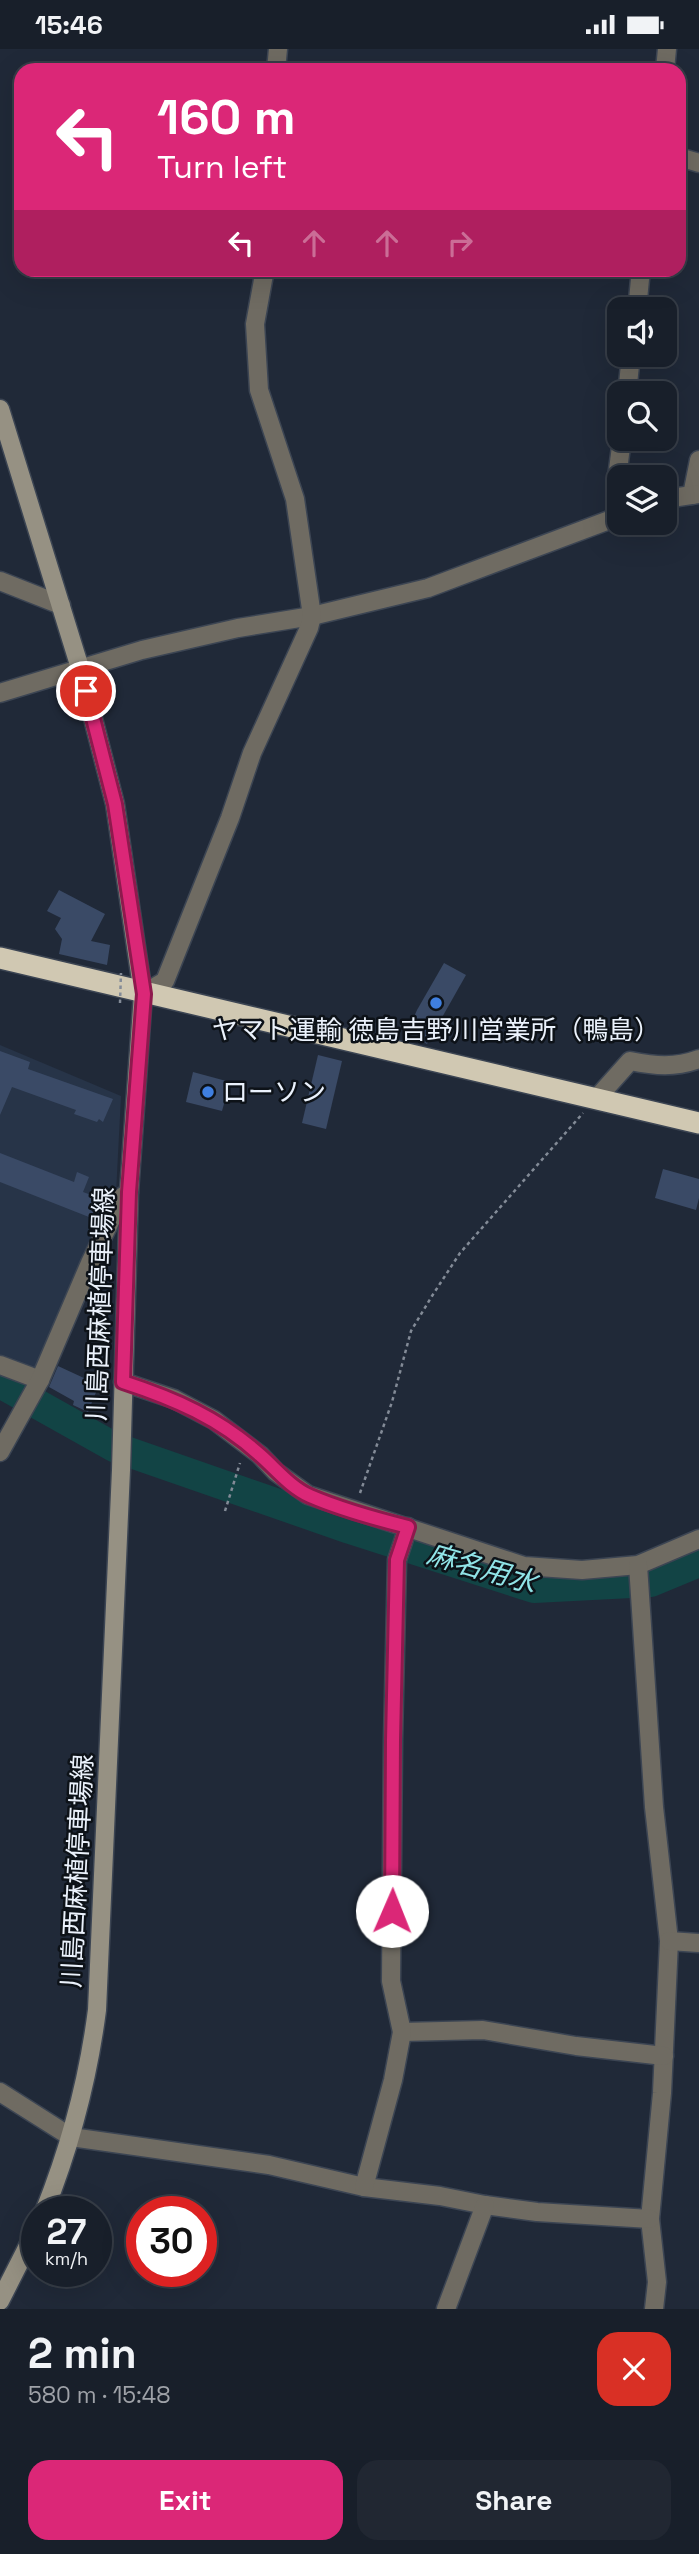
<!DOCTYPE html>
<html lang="en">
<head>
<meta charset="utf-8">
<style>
  body { margin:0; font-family:"Space Grotesk","Noto Sans JP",sans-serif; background:#212732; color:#f1f3f6; height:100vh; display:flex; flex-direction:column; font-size:26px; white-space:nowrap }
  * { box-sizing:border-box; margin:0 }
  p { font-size:23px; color:#9fa2a8 }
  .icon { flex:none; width:38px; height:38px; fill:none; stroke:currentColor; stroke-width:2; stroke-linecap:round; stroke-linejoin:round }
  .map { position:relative; height:2260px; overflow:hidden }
  .sheet { display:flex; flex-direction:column; background:#181f2a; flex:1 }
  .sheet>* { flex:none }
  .banner { position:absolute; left:14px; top:14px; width:672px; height:214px; border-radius:21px; box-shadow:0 7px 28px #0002,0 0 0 2px #363d47; background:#db2777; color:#fff; overflow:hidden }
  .fabs { position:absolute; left:607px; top:248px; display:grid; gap:14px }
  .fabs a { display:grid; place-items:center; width:70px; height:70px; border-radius:14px; background:#181f2a; box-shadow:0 7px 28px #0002,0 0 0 2px #363d47; font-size:35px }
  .speed { position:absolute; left:21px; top:2147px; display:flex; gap:14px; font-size:35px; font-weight:700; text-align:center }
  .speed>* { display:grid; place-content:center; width:91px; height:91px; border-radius:50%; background:#181f2a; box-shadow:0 7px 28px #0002,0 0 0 2px #363d47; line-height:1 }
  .speed small { font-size:18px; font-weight:400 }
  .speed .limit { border:10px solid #d22; background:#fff; color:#111 }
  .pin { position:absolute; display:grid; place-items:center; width:60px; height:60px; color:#fff; margin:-30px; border:4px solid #fff; border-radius:50%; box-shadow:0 2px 7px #0007 }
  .me { position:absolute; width:77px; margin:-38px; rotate:1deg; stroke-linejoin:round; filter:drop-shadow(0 0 5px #0008) }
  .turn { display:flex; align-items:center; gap:24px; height:147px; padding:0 28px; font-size:32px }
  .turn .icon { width:91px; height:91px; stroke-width:2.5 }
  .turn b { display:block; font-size:49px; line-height:60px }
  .lanes { display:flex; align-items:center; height:66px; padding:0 28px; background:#0003; justify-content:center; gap:35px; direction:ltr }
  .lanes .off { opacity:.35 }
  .round { display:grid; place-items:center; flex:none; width:74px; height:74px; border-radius:21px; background:#212732 }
  .headline { display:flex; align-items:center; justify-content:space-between; height:119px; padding:0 28px }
  h1 { font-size:42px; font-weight:600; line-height:52px }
  .cta { display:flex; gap:14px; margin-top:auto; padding:14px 28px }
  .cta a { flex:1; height:80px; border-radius:21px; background:#db2777; color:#fff; font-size:28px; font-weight:600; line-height:80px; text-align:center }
  .cta a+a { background:#212732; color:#f1f3f6 }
  .status { display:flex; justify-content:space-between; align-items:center; height:49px; padding:0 35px; background:#181f2a; direction:ltr }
  .status svg { height:19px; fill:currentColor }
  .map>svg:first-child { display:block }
  .built { fill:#273448 }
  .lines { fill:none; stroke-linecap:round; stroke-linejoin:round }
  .river { stroke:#124445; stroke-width:30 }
  .building { fill:#3a4a66 }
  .street-casing { stroke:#3c4553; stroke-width:21 }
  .secondary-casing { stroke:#3c4553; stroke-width:21 }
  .highway-casing { stroke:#3c4553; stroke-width:24 }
  .path { stroke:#838b97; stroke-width:2.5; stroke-dasharray:3.5 3.5; stroke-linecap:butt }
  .street { stroke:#6f6b62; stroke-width:18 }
  .secondary { stroke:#969183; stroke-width:18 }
  .highway { stroke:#d0c8b2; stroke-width:21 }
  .path-bridge { stroke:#838b97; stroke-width:2.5; stroke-dasharray:3.5 3.5; stroke-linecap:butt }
  .route-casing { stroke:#8e194d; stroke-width:18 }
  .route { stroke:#db2777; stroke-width:12 }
  .shop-dot { fill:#3f7fe0; stroke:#0d1218; stroke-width:2.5 }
  .labels { text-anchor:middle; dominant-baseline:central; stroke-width:5; stroke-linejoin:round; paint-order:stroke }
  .poi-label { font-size:26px; fill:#ebf2fc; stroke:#0d1218 }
  .street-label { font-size:26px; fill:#ebf2fc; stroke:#0d1218 }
  .water-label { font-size:28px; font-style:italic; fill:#90e4e7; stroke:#0d1218 }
</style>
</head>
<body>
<div class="status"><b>15:46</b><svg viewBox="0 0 49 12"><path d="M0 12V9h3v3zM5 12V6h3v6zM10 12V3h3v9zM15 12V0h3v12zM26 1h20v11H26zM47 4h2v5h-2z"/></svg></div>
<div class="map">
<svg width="699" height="2260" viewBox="0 0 699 2260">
  <rect width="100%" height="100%" fill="#202938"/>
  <!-- built -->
  <polygon class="built" points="0,996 121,1047 116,1144 38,1323 0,1309"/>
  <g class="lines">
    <!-- river -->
    <polyline class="river" points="0,1334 114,1398 350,1480 534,1539 651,1533 699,1513"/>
  </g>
  <!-- building -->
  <g class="building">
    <polygon points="59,841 105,865 91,892 110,896 107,916 59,905 62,890 55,880 61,869 47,862"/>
    <polygon points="444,914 466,926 427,995 407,984 417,961"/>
    <polygon points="0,1002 30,1013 28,1020 113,1050 103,1073 99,1070 97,1073 74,1065 76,1061 12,1038 0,1066"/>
    <polygon points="318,1006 342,1012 326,1080 302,1074"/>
    <polygon points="193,1023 230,1033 222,1062 186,1053"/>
    <polygon points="0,1104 74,1133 77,1123 89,1128 83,1143 102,1150 94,1170 0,1133"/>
    <polygon points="663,1120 699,1130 699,1149 696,1161 655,1149"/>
    <polygon points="58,1317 99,1336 88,1363 73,1356 74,1352 49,1338"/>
  </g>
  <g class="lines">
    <!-- street casing -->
    <g class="street-casing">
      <g id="street">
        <polyline points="276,21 278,0"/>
        <polyline points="665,21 667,0"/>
        <polyline points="679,108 699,114"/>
        <polyline points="637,261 641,220"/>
        <polyline points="627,345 631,306"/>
        <polyline points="620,443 616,436 622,390"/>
        <polyline points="692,446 699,411"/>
        <polyline points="665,450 699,445"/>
        <polyline points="0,532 61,556"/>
        <polyline points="0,644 142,601 238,579 312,567 428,539 620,467"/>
        <polyline points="143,945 165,932 230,769 252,704 309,579 312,567 295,450 259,341 255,275 265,220"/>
        <path d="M 597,1049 L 630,1012 C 655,1017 675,1019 699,1010"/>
        <polyline points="0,1316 40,1331"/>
        <polyline points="123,1333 174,1350 214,1371 260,1406 276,1423 308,1446 524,1517 582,1521 638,1516 699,1490"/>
        <polyline points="0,1403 40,1331 90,1214 122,1148 129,1143"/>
        <polyline points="638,1516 654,1758 669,1892 662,2044 650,2170 657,2233 654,2260"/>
        <polyline points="669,1892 699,1894"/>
        <polyline points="402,1983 483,1981 576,1997 664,2007"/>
        <polyline points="0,2043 71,2088 269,2116 364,2138 440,2147 485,2156 537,2163 650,2170"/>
        <polyline points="364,2138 393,2031 402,1983 391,1932 393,1691 397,1511 408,1478"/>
        <polyline points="446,2260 485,2156"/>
      </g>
    </g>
    <!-- secondary casing -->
    <g class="secondary-casing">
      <g id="secondary">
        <path d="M 0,360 L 80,619 L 115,755 L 143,945 L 129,1143 L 121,1421 L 97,1961 C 88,2031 70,2098 44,2163"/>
        <polyline points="0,2252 37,2179"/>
      </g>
    </g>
    <!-- highway casing -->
    <g class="highway-casing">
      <polyline id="highway" points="0,909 699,1074"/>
    </g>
    <!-- path -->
    <g class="path">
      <polyline points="360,1444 392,1353 411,1282 432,1247 460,1204 583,1064"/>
      <polyline points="225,1462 240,1414"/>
    </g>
    <!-- street -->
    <use href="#street" class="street"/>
    <!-- secondary -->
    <use href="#secondary" class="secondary"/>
    <!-- highway -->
    <use href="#highway" class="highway"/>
    <!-- path-bridge -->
    <polyline class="path-bridge" points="120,954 121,924"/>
  </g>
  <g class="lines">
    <!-- route casing -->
    <g class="route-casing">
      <path id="route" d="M 86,642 L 115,755 L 144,945 L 129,1143 L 123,1333 C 175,1350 219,1369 260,1406 C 276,1420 290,1438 310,1447 C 340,1460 376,1470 408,1478 L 397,1511 L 393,1691 L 392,1862"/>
    </g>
    <!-- route -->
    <use href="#route" class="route"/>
  </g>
  <!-- markers -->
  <g class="shop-dot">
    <circle cx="436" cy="954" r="7"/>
    <circle cx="208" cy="1043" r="7"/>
  </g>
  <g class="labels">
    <!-- poi labels -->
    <g class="poi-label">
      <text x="436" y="981">ヤマト運輸 徳島吉野川営業所（鴨島）</text>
      <text x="222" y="1043" text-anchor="start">ローソン</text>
    </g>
    <!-- street labels -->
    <g class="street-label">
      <text transform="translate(100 1255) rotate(-88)">川島西麻植停車場線</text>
      <text transform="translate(77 1822) rotate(-87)">川島西麻植停車場線</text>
    </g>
    <!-- water labels -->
    <g class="water-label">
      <text transform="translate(482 1519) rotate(16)">麻名用水</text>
    </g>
  </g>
</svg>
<div class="fabs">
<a><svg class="icon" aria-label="sound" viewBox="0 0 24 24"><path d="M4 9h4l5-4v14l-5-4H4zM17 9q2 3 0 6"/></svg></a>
<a><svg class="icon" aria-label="search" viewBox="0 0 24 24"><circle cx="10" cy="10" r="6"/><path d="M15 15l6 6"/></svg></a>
<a><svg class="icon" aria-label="layers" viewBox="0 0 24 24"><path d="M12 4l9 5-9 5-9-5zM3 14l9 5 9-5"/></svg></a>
</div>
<div class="speed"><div>27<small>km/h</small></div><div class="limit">30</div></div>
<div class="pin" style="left:86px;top:642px;background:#d93025"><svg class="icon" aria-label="arrive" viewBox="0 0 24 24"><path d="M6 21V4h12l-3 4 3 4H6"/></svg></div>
<svg class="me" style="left:392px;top:1862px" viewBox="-20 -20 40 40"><circle r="19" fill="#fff"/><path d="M0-13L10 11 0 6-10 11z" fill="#db2777"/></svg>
<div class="banner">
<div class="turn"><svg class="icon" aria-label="left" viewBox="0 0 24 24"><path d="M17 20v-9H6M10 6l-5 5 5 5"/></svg><div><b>160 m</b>Turn left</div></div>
<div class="lanes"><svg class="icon" aria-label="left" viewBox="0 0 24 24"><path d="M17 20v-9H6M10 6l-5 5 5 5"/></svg><svg class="icon off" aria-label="ahead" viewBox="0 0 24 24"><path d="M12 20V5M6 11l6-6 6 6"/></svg><svg class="icon off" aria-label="ahead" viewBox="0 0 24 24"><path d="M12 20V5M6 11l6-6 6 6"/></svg><svg class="icon off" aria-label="right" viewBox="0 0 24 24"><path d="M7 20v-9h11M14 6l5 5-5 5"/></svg></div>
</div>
</div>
<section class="sheet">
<div class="headline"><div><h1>2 min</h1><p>580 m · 15:48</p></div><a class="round" style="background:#d93025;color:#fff"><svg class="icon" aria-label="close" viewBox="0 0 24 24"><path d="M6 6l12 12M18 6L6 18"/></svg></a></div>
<div class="cta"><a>Exit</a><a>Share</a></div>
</section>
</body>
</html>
